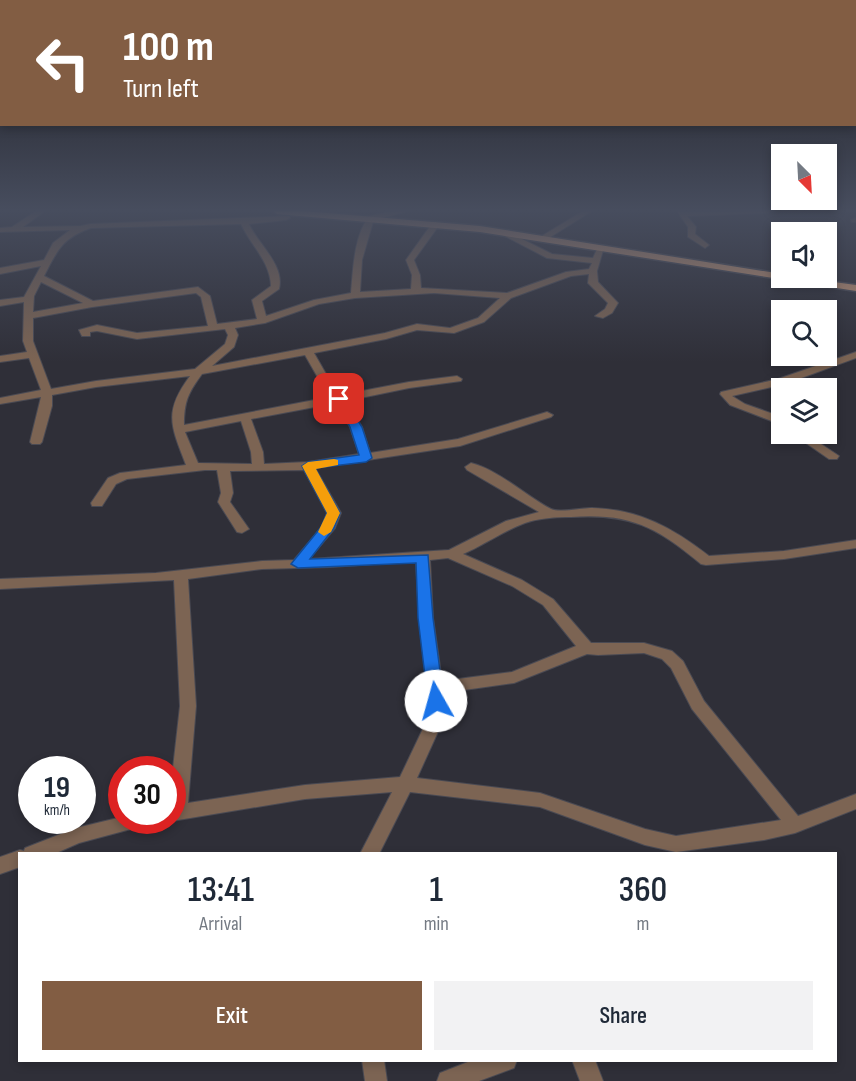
<!DOCTYPE html>
<html lang="en">
<head>
<meta charset="utf-8">
<style>
  body { margin:0; font-family:"Sofia Sans Condensed",sans-serif; background:#f2f2f3; color:#1f2937; height:100vh; display:flex; flex-direction:column; font-size:22px; white-space:nowrap }
  * { box-sizing:border-box; margin:0 }
  p { font-size:20px; color:#747a83 }
  .icon { flex:none; width:33px; height:33px; fill:none; stroke:currentColor; stroke-width:2; stroke-linecap:round; stroke-linejoin:round }
  .map { position:relative; flex:1; overflow:hidden }
  .details { position:absolute; left:18px; top:852px; width:819px; height:210px; display:flex; flex-direction:column; background:#fff; border-radius:0px; box-shadow:0 3px 9px #0003 }
  .details>* { flex:none }
  .hud { position:absolute; left:0px; top:0px; width:856px; height:126px; box-shadow:0 3px 9px #0003; background:#825d43; color:#fff; overflow:hidden }
  .needle { width:39px; rotate:156deg }
  .tools { position:absolute; left:771px; top:144px; display:grid; gap:12px }
  .tools a { display:grid; place-items:center; width:66px; height:66px; border-radius:0px; background:#fff; box-shadow:0 3px 9px #0003; font-size:30px }
  .speed { position:absolute; left:18px; top:756px; display:flex; gap:12px; font-size:30px; font-weight:700; text-align:center }
  .speed>* { display:grid; place-content:center; width:78px; height:78px; border-radius:50%; background:#fff; box-shadow:0 3px 9px #0003; line-height:1 }
  .speed small { font-size:15px; font-weight:400 }
  .speed .limit { border:9px solid #d22; background:#fff; color:#111 }
  .pin { position:absolute; display:grid; place-items:center; width:51px; height:51px; color:#fff; margin:-26px; border-radius:12px; box-shadow:0 3px 9px #0006 }
  .me { position:absolute; width:66px; margin:-33px; rotate:353deg; stroke-linejoin:round; filter:drop-shadow(0 0 4px #0008) }
  .turn { display:flex; align-items:center; gap:21px; height:126px; padding:0 24px; font-size:27px }
  .turn .icon { width:78px; height:78px; stroke-width:2.5 }
  .turn b { display:block; font-size:42px; line-height:51px }
  .eta { display:flex; justify-content:space-evenly; align-items:center; height:102px; text-align:center }
  .eta b { font-size:36px; font-weight:600; line-height:42px }
  .primary-button { display:flex; gap:12px; margin-top:auto; padding:12px 24px }
  .primary-button a { flex:1; height:69px; border-radius:0px; background:#825d43; color:#fff; font-size:24px; font-weight:600; line-height:69px; text-align:center }
  .primary-button a+a { background:#f2f2f3; color:#1f2937 }
  .map>svg:first-child { display:block }
  .lines { fill:none; stroke-linecap:round; stroke-linejoin:round }
  .street-casing { stroke:#4a4a53; stroke-width:2 }
  .primary-casing { stroke:#4a4a53; stroke-width:3 }
  .street { fill:#7c6453; fill-rule:evenodd }
  .primary { fill:#c79673; fill-rule:evenodd }
  .route { fill:#1a73e8; stroke:#114b97; stroke-width:1.5 }
  .slow { fill:#f59e0b }
</style>
</head>
<body>
<div class="map">
<svg width="856" height="1081" viewBox="0 0 856 1081">
  <rect width="100%" height="100%" fill="#2f2f38"/>
  <g class="lines">
    <!-- street casing -->
    <g class="street-casing">
      <g id="street">
        <path d="M 36,211 L 45,211 L 23,227 L 81,226 L 90,224 L 289,216 L 290,218 L 286,220 L 249,224 C 258,244 285,265 279,289 L 262,301 L 266,316 L 314,300 L 351,293 C 353,269 354,236 369,216 L 394,211 L 408,211 L 375,220 L 373,222 L 362,260 L 360,292 L 411,289 L 412,275 L 406,260 L 433,222 L 436,222 L 440,224 L 414,260 L 420,275 L 421,288 L 507,293 L 566,272 L 589,269 L 592,263 L 547,258 L 501,234 L 501,230 L 504,230 L 552,254 L 593,258 L 598,247 L 604,247 L 597,271 L 598,282 L 618,303 L 612,313 L 603,318 L 595,316 L 605,309 L 608,303 L 588,283 L 589,274 L 571,276 L 511,298 L 484,322 L 454,333 L 417,330 L 386,339 L 314,353 L 330,381 L 329,383 L 321,383 L 305,355 L 202,374 C 188,393 184,402 184,425 L 409,382 L 457,376 L 462,379 L 461,381 L 409,388 L 346,401 L 362,427 L 370,453 L 458,439 L 547,412 L 553,415 L 551,417 L 460,446 L 315,468 L 341,513 L 335,528 L 309,559 L 449,550 L 506,521 L 539,512 L 467,470 L 465,467 L 471,463 C 499,470 526,496 551,509 C 559,513 582,508 592,508 C 639,509 673,528 709,556 L 784,551 L 856,540 L 856,548 L 784,559 L 706,565 L 701,564 C 656,527 631,513 571,517 C 556,517 539,518 525,523 C 503,531 484,545 463,554 L 522,580 L 553,599 L 591,643 L 644,643 L 672,651 L 683,661 L 704,701 L 798,816 L 856,794 L 856,809 L 795,833 L 764,840 L 676,852 L 645,845 L 540,807 L 410,792 L 379,854 L 360,854 L 392,792 L 305,799 L 172,821 L 172,777 L 180,706 L 174,580 L 0,589 L 0,579 L 156,573 L 262,561 L 294,560 L 322,527 L 327,513 L 304,470 L 230,471 L 233,493 L 230,502 L 249,529 L 242,533 L 237,532 L 218,502 L 221,493 L 217,470 L 205,470 L 127,479 L 116,484 L 102,506 L 92,506 L 91,503 L 108,478 L 120,473 L 186,465 C 171,426 163,412 190,376 L 96,387 L 52,395 L 52,406 L 42,442 L 40,444 L 32,444 L 30,442 L 41,397 L 0,404 L 0,398 L 41,390 L 29,358 L 0,362 L 0,356 L 27,352 L 23,341 L 24,302 L 0,306 L 0,300 L 24,297 L 41,266 L 0,274 L 0,268 L 44,260 L 53,243 L 70,230 L 0,232 L 0,228 L 12,227 ZM 241,224 C 251,246 270,261 271,286 L 252,300 L 257,319 L 217,324 L 210,296 L 198,287 L 93,301 L 44,276 C 57,251 62,238 91,228 ZM 41,282 L 83,303 L 33,312 L 34,296 ZM 196,293 L 201,297 L 208,326 L 137,333 L 97,325 L 79,330 L 82,336 L 90,336 L 90,332 L 97,331 L 137,339 L 225,329 L 228,335 L 225,344 L 195,369 L 96,381 L 51,389 L 33,341 L 33,318 L 92,307 ZM 434,293 L 500,298 L 478,318 L 450,328 L 417,324 L 385,333 L 212,366 L 234,347 L 238,335 L 235,328 L 265,323 L 319,304 L 355,298 ZM 336,403 L 350,427 L 359,454 L 308,462 L 264,464 L 263,452 L 251,419 ZM 241,421 L 251,452 L 252,464 L 198,463 L 185,432 ZM 448,558 L 512,586 L 543,605 L 576,646 L 512,672 L 442,681 L 433,618 L 430,560 ZM 416,561 L 419,618 L 430,714 L 400,777 L 305,785 L 188,803 L 196,706 L 188,579 L 262,569 L 331,567 ZM 644,653 L 662,659 L 671,668 L 692,709 L 781,820 L 676,836 L 645,829 L 540,793 L 417,778 L 446,714 L 443,693 L 514,683 L 587,654 L 598,655 Z"/>
        <polygon points="583,211 592,211 544,241 537,239"/>
        <polygon points="677,211 685,212 771,211 767,213 687,216 696,227 695,234 709,245 705,248 688,237 688,227"/>
        <polygon points="855,218 856,222 852,222 851,220"/>
        <polygon points="856,352 856,358 785,384 732,396 745,404 782,417 782,425 730,405 720,394 721,392 778,379"/>
        <polygon points="793,434 806,434 839,456 837,459 829,459"/>
        <polygon points="122,817 122,820 149,820 146,825 79,843 54,854 20,854 20,867 0,874 0,857 20,850 24,851 25,848 76,828"/>
        <polygon points="362,1060 384,1060 387,1081 365,1081"/>
        <polygon points="473,1060 517,1060 514,1068 479,1081 437,1081 440,1073"/>
        <polygon points="572,1060 595,1060 603,1081 580,1081"/>
      </g>
    </g>
    <!-- primary casing -->
    <g class="primary-casing">
      <polygon id="primary" points="273,211 304,211 480,226 782,274 782,278 804,278 856,285 856,291 480,232 277,214"/>
    </g>
    <!-- street -->
    <use href="#street" class="street"/>
    <!-- primary -->
    <use href="#primary" class="primary"/>
  </g>
  <!-- sky -->
  <linearGradient id="sky" x2="0" y2="1"><stop stop-color="#1a1a1f"/><stop offset="0.58" stop-color="#474d5e"/><stop offset="1" stop-color="#474d5e" stop-opacity="0"/></linearGradient>
  <rect width="856" height="362" fill="url(#sky)"/>
  <!-- route -->
  <polygon class="route" points="339,396 343,397 362,427 372,458 366,462 315,468 340,513 334,528 310,559 428,555 433,618 444,701 442,705 430,705 428,701 418,618 416,563 298,568 291,564 321,527 327,513 302,466 308,462 359,455 350,427 334,399"/>
  <!-- slow -->
  <polygon class="slow" points="334,459 338,460 338,465 316,469 340,513 331,532 324,536 318,532 327,513 302,466 308,462"/>
</svg>
<div class="tools">
<a><svg class="needle" viewBox="-14 -14 28 28"><path d="M0-13l5 13h-10z" fill="#e53935"/><path d="M0 13l5-13h-10z" fill="#747a83"/></svg></a>
<a><svg class="icon" aria-label="sound" viewBox="0 0 24 24"><path d="M4 9h4l5-4v14l-5-4H4zM17 9q2 3 0 6"/></svg></a>
<a><svg class="icon" aria-label="search" viewBox="0 0 24 24"><circle cx="10" cy="10" r="6"/><path d="M15 15l6 6"/></svg></a>
<a><svg class="icon" aria-label="layers" viewBox="0 0 24 24"><path d="M12 4l9 5-9 5-9-5zM3 14l9 5 9-5"/></svg></a>
</div>
<div class="speed"><div>19<small>km/h</small></div><div class="limit">30</div></div>
<div class="pin" style="left:339px;top:399px;background:#d93025"><svg class="icon" aria-label="arrive" viewBox="0 0 24 24"><path d="M6 21V4h12l-3 4 3 4H6"/></svg></div>
<svg class="me" style="left:436px;top:701px" viewBox="-20 -20 40 40"><circle r="19" fill="#fff"/><path d="M0-13L10 11 0 6-10 11z" fill="#1a73e8"/></svg>
<div class="hud">
<div class="turn"><svg class="icon" aria-label="left" viewBox="0 0 24 24"><path d="M17 20v-9H6M10 6l-5 5 5 5"/></svg><div><b>100 m</b>Turn left</div></div>
</div>
<section class="details">
<div class="eta">
<div><b>13:41</b><p>Arrival</p></div>
<div><b>1</b><p>min</p></div>
<div><b>360</b><p>m</p></div>
</div>
<div class="primary-button"><a>Exit</a><a>Share</a></div>
</section>
</div>
</body>
</html>
